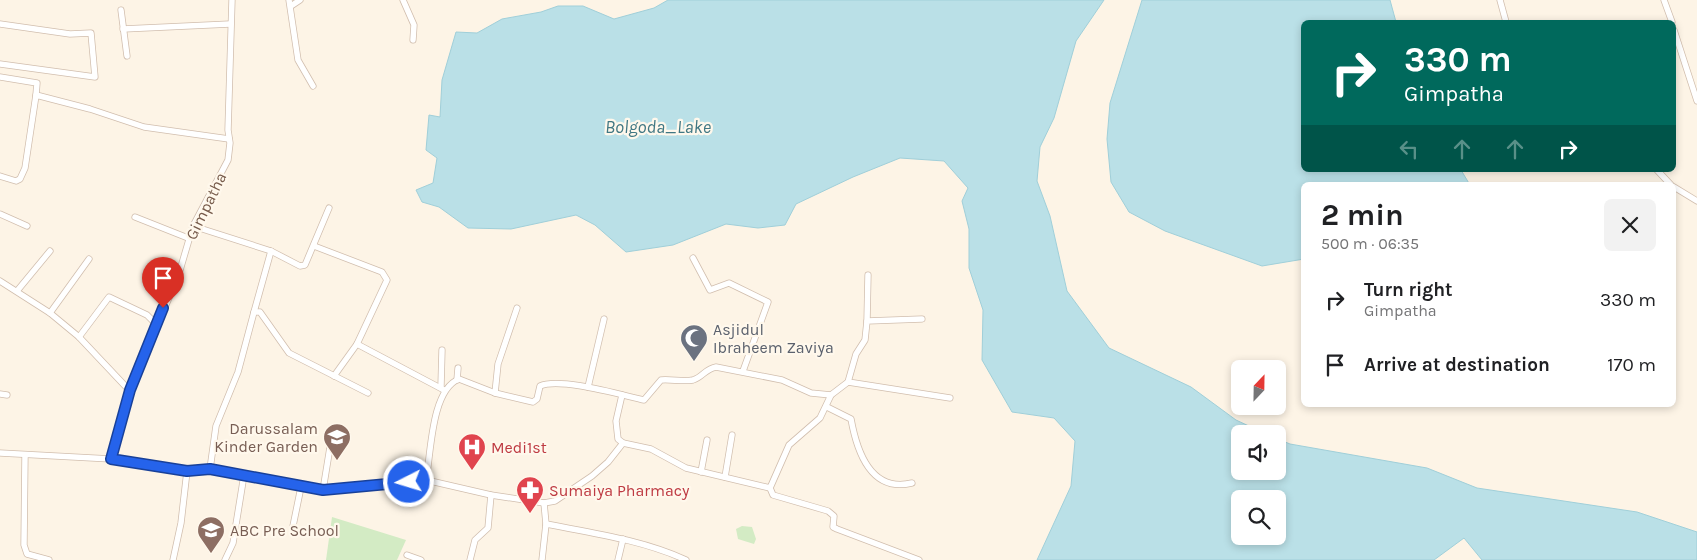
<!DOCTYPE html>
<html lang="en">
<head>
<meta charset="utf-8">
<style>
  body { margin:0; font-family:Karla,sans-serif; background:#f2f2f2; color:#202124; height:100vh; display:flex; flex-direction:column; font-size:19px; white-space:nowrap }
  * { box-sizing:border-box; margin:0 }
  p { font-size:16px; color:#757577 }
  .icon { flex:none; width:28px; height:28px; fill:none; stroke:currentColor; stroke-width:2; stroke-linecap:round; stroke-linejoin:round }
  .map { position:relative; flex:1; overflow:hidden }
  .sheet { position:absolute; left:1301px; top:182px; width:375px; height:225px; display:flex; flex-direction:column; background:#fff; border-radius:8px; box-shadow:0 2px 8px #0003 }
  .sheet>* { flex:none }
  .hud { position:absolute; left:1301px; top:20px; width:375px; height:152px; border-radius:8px; box-shadow:0 2px 8px #0003; background:#00695c; color:#fff; overflow:hidden }
  .needle { width:32px; rotate:22deg }
  .fabs { position:absolute; left:1231px; top:360px; display:grid; gap:10px }
  .fabs a { display:grid; place-items:center; width:55px; height:55px; border-radius:8px; background:#fff; box-shadow:0 2px 8px #0003; font-size:25px }
  .pin { position:absolute; display:grid; place-items:center; width:42px; height:42px; color:#fff; margin:-51px -21px; border-radius:50% 50% 50% 0; rotate:-45deg; box-shadow:0 0 5px #0007 }
  .pin .icon { rotate:45deg }
  .me { position:absolute; width:55px; margin:-28px; rotate:265deg; stroke-linejoin:round; filter:drop-shadow(0 0 4px #0008) }
  .turn { display:flex; align-items:center; gap:18px; height:105px; padding:0 20px; font-size:22px }
  .turn .icon { width:65px; height:65px; stroke-width:2.5 }
  .turn b { display:block; font-size:35px; line-height:42px }
  .lanes { display:flex; align-items:center; height:48px; padding:0 20px; background:#0003; justify-content:center; gap:25px; direction:ltr }
  .lanes .off { opacity:.35 }
  .round { display:grid; place-items:center; flex:none; width:52px; height:52px; border-radius:8px; background:#f2f2f2 }
  .overview { display:flex; align-items:center; justify-content:space-between; height:85px; padding:0 20px }
  h1 { font-size:30px; font-weight:700; line-height:38px }
  ul { padding:0; list-style:none }
  li { display:flex; align-items:center; gap:15px; height:65px; padding:0 20px }
  li div { flex:1 }
  li b { display:block; font-size:19px }
  li em { font-style:normal }
  .map>svg:first-child { display:block }
  .green { fill:#d3ebc4 }
  .water { fill:#bae0e7; stroke:#a0cfd9; fill-rule:evenodd }
  .lines { fill:none; stroke-linecap:round; stroke-linejoin:round }
  .minor-casing { stroke:#d1beae; stroke-width:7 }
  .minor { stroke:#fff; stroke-width:5.5 }
  .route-casing { stroke:#184099; stroke-width:12 }
  .route { stroke:#2563eb; stroke-width:9 }
  .labels { text-anchor:middle; dominant-baseline:central; stroke-width:4.5; stroke-linejoin:round; paint-order:stroke }
  .street-label { font-size:16px; fill:#765a4a; stroke:#fff8ec }
  .worship-label { font-size:16px; fill:#5b616d; stroke:#fff8ec; text-anchor:start }
  .education-label { font-size:16px; fill:#785e54; stroke:#fff8ec; text-anchor:end }
  .health-label { font-size:16px; fill:#be3a42; stroke:#fff8ec; text-anchor:start }
  .water-label { font-size:18px; font-style:italic; fill:#407783; stroke:#fff8ec }
</style>
</head>
<body>
<div class="map">
<svg width="1697" height="560" viewBox="0 0 1697 560">
  <rect width="100%" height="100%" fill="#fdf4e6"/>
  <!-- green -->
  <g class="green">
    <polygon points="332,517 406,540 397,560 326,560"/>
    <polygon points="742,526 752,527 756,539 754,544 738,539 736,529"/>
  </g>
  <!-- water -->
  <g class="water">
    <path d="M 668,0 L 1104,0 L 1076,41 L 1054,118 L 1040,147 L 1037,181 L 1050,216 L 1067,291 L 1109,348 L 1191,387 L 1236,420 L 1266,434 L 1240,434 L 1240,471 L 1278,471 L 1278,439 L 1290,444 L 1427,468 L 1477,488 L 1637,512 L 1697,532 L 1697,560 L 1482,560 L 1464,538 L 1434,560 L 1037,560 L 1071,486 L 1075,441 L 1054,418 L 1012,412 L 982,360 L 983,310 L 969,268 L 969,229 L 962,201 L 968,188 L 944,161 L 900,158 L 853,177 L 796,204 L 785,225 L 758,228 L 726,224 L 673,245 L 626,252 L 595,225 L 576,215 L 511,229 L 468,228 L 439,207 L 422,202 L 416,190 L 433,183 L 437,158 L 426,150 L 429,115 L 440,117 L 442,80 L 456,32 L 477,33 L 502,19 L 541,12 L 558,6 L 583,6 L 614,19 L 654,8 ZM 1240,499 L 1278,499 L 1278,536 L 1240,536 Z"/>
    <polygon points="1142,0 1390,0 1396,22 1304,22 1304,170 1461,170 1470,185 1304,185 1304,259 1262,266 1165,231 1129,212 1111,182 1107,139 1110,103"/>
  </g>
  <g class="lines">
    <!-- minor casing -->
    <g class="minor-casing">
      <g id="minor">
        <polyline points="289,0 298,60 313,86"/>
        <polyline points="403,0 414,25 413,40"/>
        <polyline points="1500,0 1506,22"/>
        <polyline points="1664,0 1672,22"/>
        <polyline points="291,6 300,0"/>
        <polyline points="121,10 127,56"/>
        <polyline points="0,24 70,34 91,33 95,77 0,64"/>
        <polyline points="123,29 230,24"/>
        <polyline points="1674,30 1697,101"/>
        <polyline points="0,77 37,83 36,95"/>
        <polyline points="1657,170 1671,185"/>
        <polyline points="0,176 16,181 20,179 25,168 36,95 90,109 144,127 229,139"/>
        <polyline points="1674,187 1697,201"/>
        <polyline points="0,214 27,226"/>
        <polyline points="135,217 188,238"/>
        <polyline points="193,226 271,251 300,266 305,265 329,208"/>
        <polyline points="314,246 382,272 387,280 357,344 334,376"/>
        <polyline points="693,258 710,290 729,283 768,302 743,371"/>
        <polyline points="0,281 50,313 79,337 129,390"/>
        <polyline points="17,291 50,251"/>
        <polyline points="254,312 271,251"/>
        <polyline points="50,313 89,259"/>
        <polyline points="867,321 868,275"/>
        <polyline points="79,337 109,297 147,315 156,324"/>
        <polyline points="357,344 444,390"/>
        <polyline points="457,380 458,368"/>
        <polyline points="848,382 950,398"/>
        <polyline points="441,386 442,350"/>
        <polyline points="588,387 604,319"/>
        <polyline points="495,393 498,364 517,308"/>
        <polyline points="0,394 7,395"/>
        <polyline points="622,395 616,421 618,439 623,443"/>
        <path d="M 827,407 L 851,419 C 857,452 871,493 912,483"/>
        <polyline points="0,453 111,459 187,471 210,469 323,490 426,480 491,495 544,503 555,501 592,476 608,462 623,443 651,449 686,468 770,488 789,445 820,418 831,395 848,382 856,354 865,340 867,321 922,319"/>
        <polyline points="25,455 24,545 27,554 49,560"/>
        <polyline points="111,459 129,390 178,277 193,226 228,160 230,143 228,130 232,0"/>
        <polyline points="210,469 216,426 238,372 254,312 260,312 289,353 368,393"/>
        <polyline points="701,472 707,440"/>
        <polyline points="725,477 732,435"/>
        <path d="M 426,480 C 431,454 431,390 459,379 L 495,393 L 533,402 L 537,399 L 540,386 C 560,377 621,395 644,400 L 661,380 C 671,379 683,382 693,380 C 703,377 705,369 716,367 L 782,380 L 811,393 L 831,395"/>
        <polyline points="770,488 773,495 828,511 834,516 833,527 837,529 919,560"/>
        <polyline points="323,490 332,435"/>
        <path d="M 546,524 C 592,533 643,540 686,560"/>
        <polyline points="293,526 301,487"/>
        <polyline points="407,555 421,560"/>
        <polyline points="173,560 181,523 187,471"/>
        <polyline points="225,560 233,543 244,475"/>
        <polyline points="470,560 475,540 488,528 491,495"/>
        <polyline points="542,560 546,524 544,503"/>
        <polyline points="618,560 623,539"/>
      </g>
    </g>
    <!-- minor -->
    <use href="#minor" class="minor"/>
  </g>
  <g class="lines">
    <!-- route casing -->
    <g class="route-casing">
      <polyline id="route" points="163,308 130,390 111,459 187,471 210,469 323,490 409,482"/>
    </g>
    <!-- route -->
    <use href="#route" class="route"/>
  </g>
  <!-- icons -->
  <defs>
    <g id="mosque-pin" transform="scale(1.4375)"><path d="M0 17L-7.5 6A9.5 9.5 0 1 1 7.5 6Z" fill="#6b7280" stroke="#fff8ec"/><path d="M3.5-4.9A6 6 0 1 0 3.5 4.9A5 5 0 1 1 3.5-4.9Z" fill="#fff"/></g>
    <g id="school-pin" transform="scale(1.4375)"><path d="M0 17L-7.5 6A9.5 9.5 0 1 1 7.5 6Z" fill="#8d6e63" stroke="#fff8ec"/><path d="M0-5L7-2L0 1L-7-2ZM-4 1L0 2.5L4 1V4Q0 6-4 4Z" fill="#fff"/></g>
    <g id="hospital-pin" transform="scale(1.4375)"><path d="M0 17L-7.5 6A9.5 9.5 0 1 1 7.5 6Z" fill="#e0444e" stroke="#fff8ec"/><path d="M-5-5h3v3.5h4V-5h3V5h-3V1.5h-4V5h-3Z" fill="#fff"/></g>
    <g id="pharmacy-pin" transform="scale(1.4375)"><path d="M0 17L-7.5 6A9.5 9.5 0 1 1 7.5 6Z" fill="#e0444e" stroke="#fff8ec"/><path d="M-2-6h4v4h4v4h-4v4h-4v-4h-4v-4h4Z" fill="#fff"/></g>
  </defs>
  <g fill-rule="evenodd">
    <use href="#mosque-pin" x="694" y="338"/>
    <use href="#school-pin" x="337" y="437"/>
    <use href="#hospital-pin" x="472" y="447"/>
    <use href="#pharmacy-pin" x="530" y="490"/>
    <use href="#school-pin" x="211" y="530"/>
  </g>
  <g class="labels">
    <!-- street labels -->
    <g class="street-label">
      <text transform="translate(206 206) rotate(-64)">Gimpatha</text>
    </g>
    <!-- worship labels -->
    <g class="worship-label">
      <text x="713" y="329">Asjidul<tspan x="713" dy="18">Ibraheem Zaviya</tspan></text>
    </g>
    <!-- education labels -->
    <g class="education-label">
      <text x="318" y="428">Darussalam<tspan x="318" dy="18">Kinder Garden</tspan></text>
      <text x="230" y="530" text-anchor="start">ABC Pre School</text>
    </g>
    <!-- health labels -->
    <g class="health-label">
      <text x="491" y="447">Medi1st</text>
      <text x="549" y="490">Sumaiya Pharmacy</text>
    </g>
    <!-- water labels -->
    <g class="water-label">
      <text x="658" y="127">Bolgoda_Lake</text>
    </g>
  </g>
</svg>
<div class="fabs">
<a><svg class="needle" viewBox="-14 -14 28 28"><path d="M0-13l5 13h-10z" fill="#e53935"/><path d="M0 13l5-13h-10z" fill="#757577"/></svg></a>
<a><svg class="icon" aria-label="sound" viewBox="0 0 24 24"><path d="M4 9h4l5-4v14l-5-4H4zM17 9q2 3 0 6"/></svg></a>
<a><svg class="icon" aria-label="search" viewBox="0 0 24 24"><circle cx="10" cy="10" r="6"/><path d="M15 15l6 6"/></svg></a>
</div>
<div class="pin" style="left:163px;top:308px;background:#d93025"><svg class="icon" aria-label="arrive" viewBox="0 0 24 24"><path d="M6 21V4h12l-3 4 3 4H6"/></svg></div>
<svg class="me" style="left:409px;top:482px" viewBox="-20 -20 40 40"><circle r="17" fill="#2563eb" stroke="#fff" stroke-width="3"/><path d="M0-11L8 9 0 5-8 9z" fill="#fff"/></svg>
<div class="hud">
<div class="turn"><svg class="icon" aria-label="right" viewBox="0 0 24 24"><path d="M7 20v-9h11M14 6l5 5-5 5"/></svg><div><b>330 m</b>Gimpatha</div></div>
<div class="lanes"><svg class="icon off" aria-label="left" viewBox="0 0 24 24"><path d="M17 20v-9H6M10 6l-5 5 5 5"/></svg><svg class="icon off" aria-label="ahead" viewBox="0 0 24 24"><path d="M12 20V5M6 11l6-6 6 6"/></svg><svg class="icon off" aria-label="ahead" viewBox="0 0 24 24"><path d="M12 20V5M6 11l6-6 6 6"/></svg><svg class="icon" aria-label="right" viewBox="0 0 24 24"><path d="M7 20v-9h11M14 6l5 5-5 5"/></svg></div>
</div>
<section class="sheet">
<div class="overview"><div><h1>2 min</h1><p>500 m · 06:35</p></div><a class="round"><svg class="icon" aria-label="close" viewBox="0 0 24 24"><path d="M6 6l12 12M18 6L6 18"/></svg></a></div>
<ul>
<li><svg class="icon" aria-label="right" viewBox="0 0 24 24"><path d="M7 20v-9h11M14 6l5 5-5 5"/></svg><div><b>Turn right</b><p>Gimpatha</p></div><em>330 m</em></li>
<li><svg class="icon" aria-label="arrive" viewBox="0 0 24 24"><path d="M6 21V4h12l-3 4 3 4H6"/></svg><div><b>Arrive at destination</b></div><em>170 m</em></li>
</ul>
</section>
</div>
</body>
</html>
